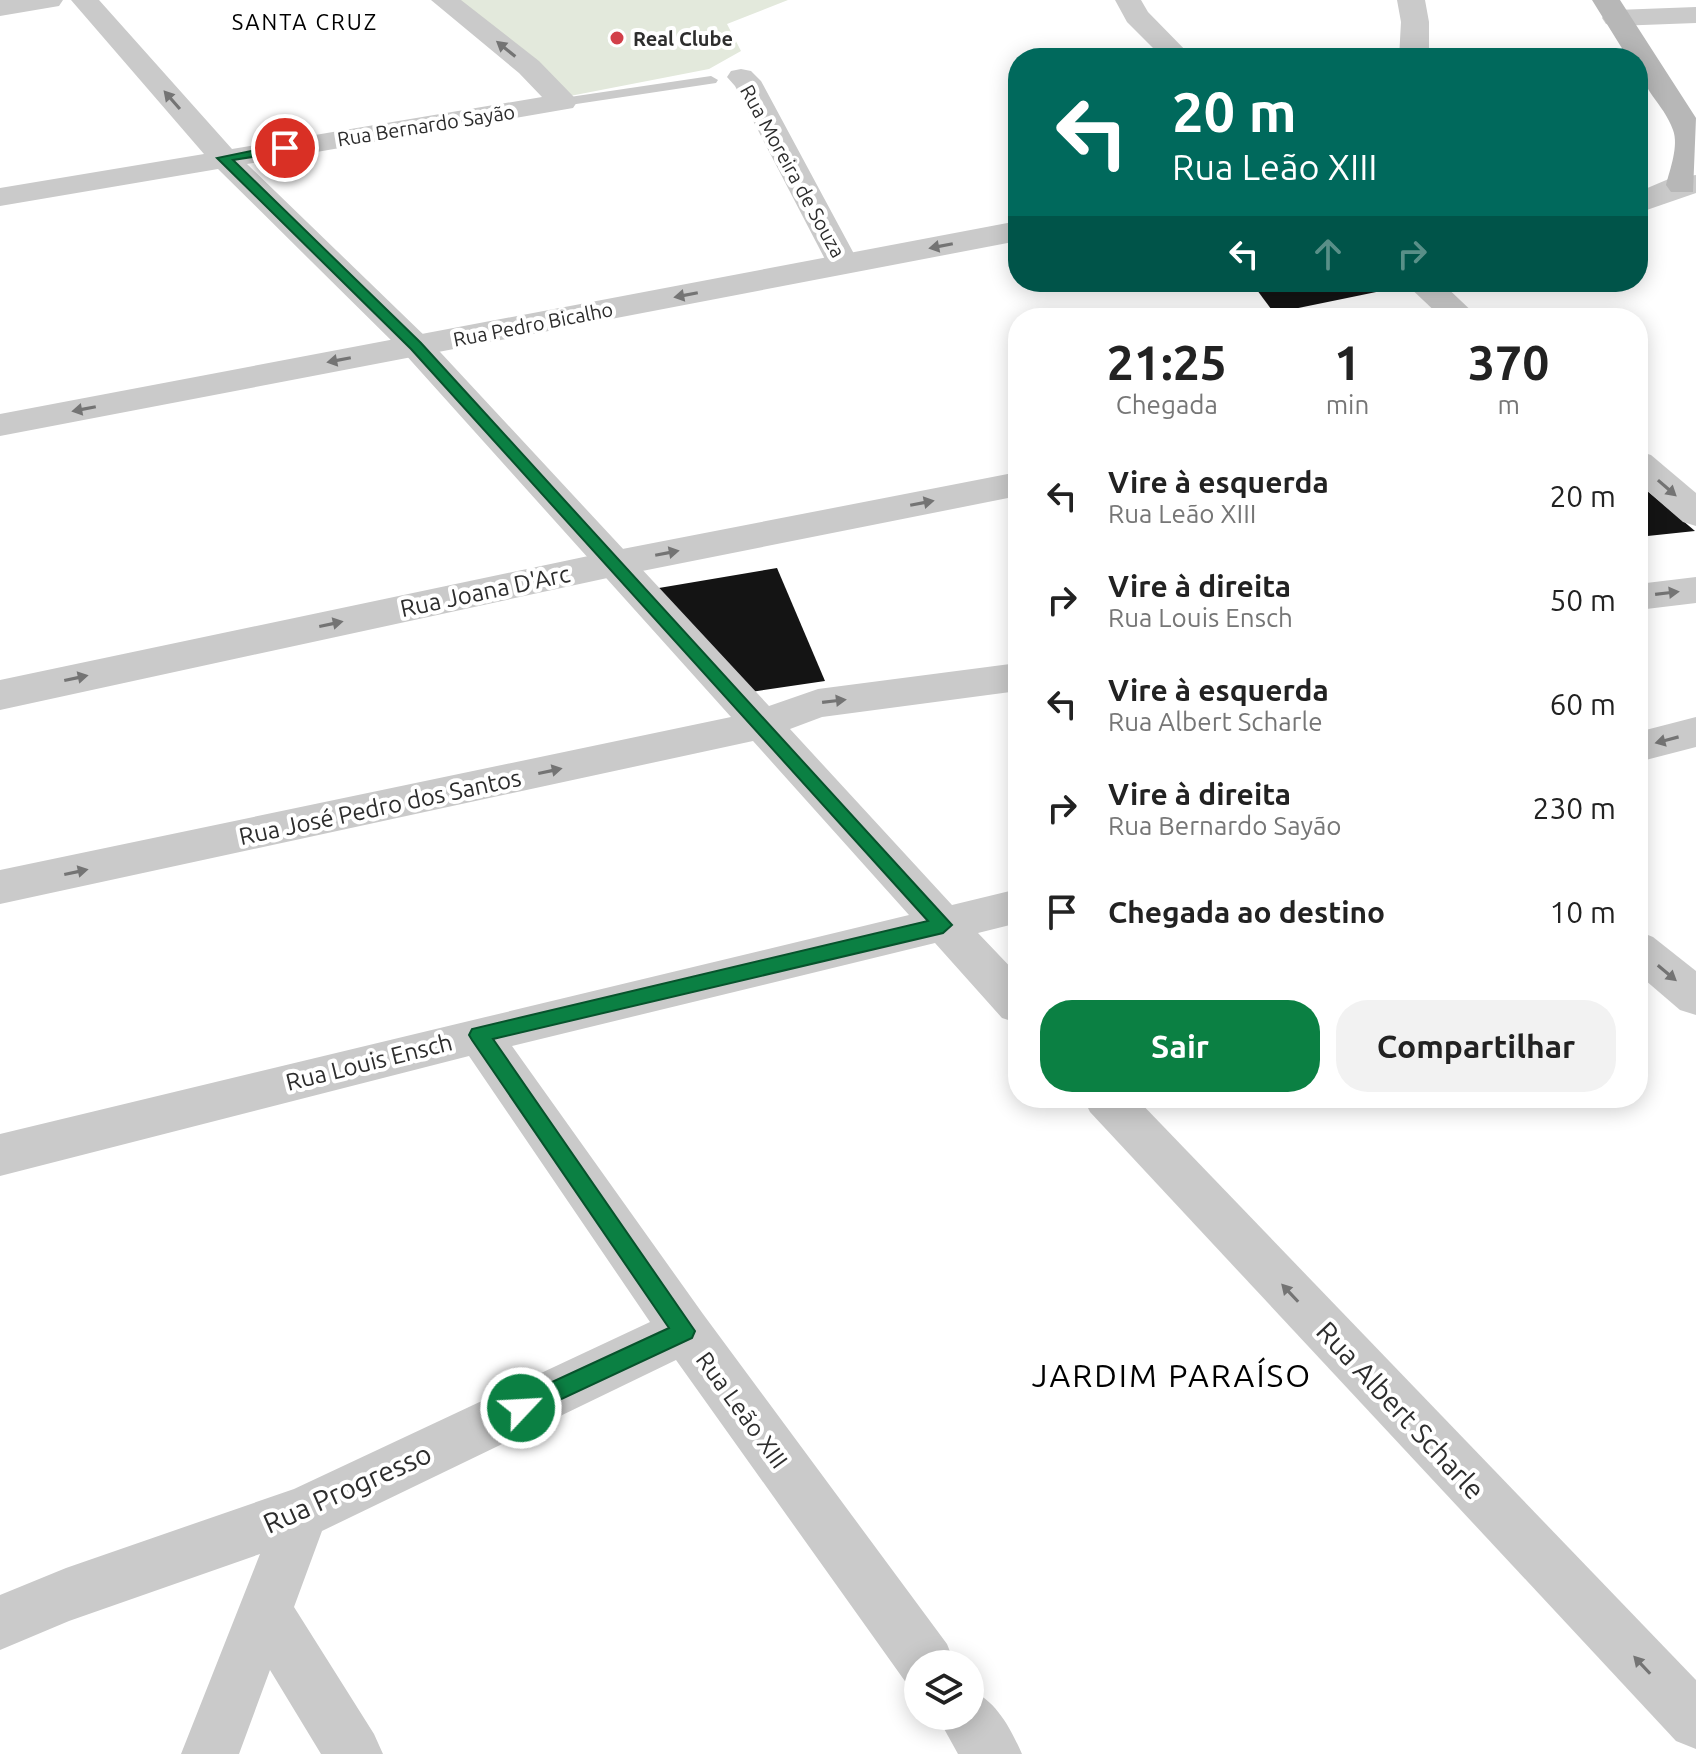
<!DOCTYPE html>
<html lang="pt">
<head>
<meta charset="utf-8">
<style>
  body { margin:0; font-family:Ubuntu,sans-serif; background:#f2f2f2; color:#222; height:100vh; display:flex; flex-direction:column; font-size:30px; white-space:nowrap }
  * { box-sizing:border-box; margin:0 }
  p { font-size:26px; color:#767676 }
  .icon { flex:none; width:44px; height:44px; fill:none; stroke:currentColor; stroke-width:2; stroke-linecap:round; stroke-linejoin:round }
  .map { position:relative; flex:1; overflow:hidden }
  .sheet { position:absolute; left:1008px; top:308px; width:640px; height:800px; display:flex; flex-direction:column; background:#fff; border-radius:32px; box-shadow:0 4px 20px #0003 }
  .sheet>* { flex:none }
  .banner { position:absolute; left:1008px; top:48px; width:640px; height:244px; border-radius:32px; box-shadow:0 4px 20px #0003; background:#00695c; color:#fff; overflow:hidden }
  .controls { position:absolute; left:904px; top:1650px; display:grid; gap:16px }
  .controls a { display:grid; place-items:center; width:80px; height:80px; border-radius:50%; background:#fff; box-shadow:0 4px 20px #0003; font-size:40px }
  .pin { position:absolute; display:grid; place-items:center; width:68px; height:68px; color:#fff; margin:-34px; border:4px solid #fff; border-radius:50%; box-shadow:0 2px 8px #0007 }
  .me { position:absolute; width:88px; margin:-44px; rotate:65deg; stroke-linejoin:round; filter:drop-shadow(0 0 6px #0008) }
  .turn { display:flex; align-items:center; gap:28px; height:168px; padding:0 32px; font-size:36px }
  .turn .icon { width:104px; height:104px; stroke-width:2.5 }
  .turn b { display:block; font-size:56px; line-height:68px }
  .lanes { display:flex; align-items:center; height:76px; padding:0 32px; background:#0003; justify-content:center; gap:40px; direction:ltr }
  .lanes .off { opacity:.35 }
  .eta { display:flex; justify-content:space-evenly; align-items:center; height:136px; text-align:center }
  .eta b { font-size:48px; font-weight:700; line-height:56px }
  .button { display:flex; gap:16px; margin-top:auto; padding:16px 32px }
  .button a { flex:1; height:92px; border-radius:32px; background:#0b8043; color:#fff; font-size:32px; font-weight:700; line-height:92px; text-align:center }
  .button a+a { background:#f2f2f2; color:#222 }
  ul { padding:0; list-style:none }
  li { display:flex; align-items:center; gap:24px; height:104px; padding:0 32px }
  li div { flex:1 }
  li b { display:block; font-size:30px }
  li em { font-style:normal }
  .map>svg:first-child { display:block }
  .green { fill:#e3e9dc }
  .building { fill:#141414 }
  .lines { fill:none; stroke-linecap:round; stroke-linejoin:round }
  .service { fill:#cacaca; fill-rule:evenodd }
  .minor { fill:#cacaca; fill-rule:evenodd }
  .tertiary { fill:#cacaca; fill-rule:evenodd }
  .secondary { fill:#b7b7b7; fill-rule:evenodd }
  .oneway { fill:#747474 }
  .route { fill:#0b8043; stroke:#07532c; stroke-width:2 }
  .poi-dot { fill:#d24049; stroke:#fff; stroke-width:3 }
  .labels { text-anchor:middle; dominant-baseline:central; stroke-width:8; stroke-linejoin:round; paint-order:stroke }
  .far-poi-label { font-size:20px; font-weight:bold; fill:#2d2d2d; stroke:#fff; text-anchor:start }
  .far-street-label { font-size:20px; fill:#2d2d2d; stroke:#fff }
  .far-neighbourhood-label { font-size:22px; letter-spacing:2px; fill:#000; stroke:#fff }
  .street-label { font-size:24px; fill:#2d2d2d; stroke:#fff }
  .near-street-label { font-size:28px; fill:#2d2d2d; stroke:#fff }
  .near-neighbourhood-label { font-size:32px; letter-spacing:2px; fill:#000; stroke:#fff }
</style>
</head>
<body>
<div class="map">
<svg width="1696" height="1754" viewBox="0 0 1696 1754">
  <rect width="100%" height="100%" fill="#fff"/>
  <!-- green -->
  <polygon class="green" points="455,0 788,0 727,24 741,51 709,69 570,96"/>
  <!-- building -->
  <g class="building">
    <polygon points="1251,282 1379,282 1386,290 1274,313"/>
    <polygon points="1638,483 1695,531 1638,537"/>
    <polygon points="777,568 825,681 751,692 653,589"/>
  </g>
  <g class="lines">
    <!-- service -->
    <polygon class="service" points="711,76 718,80 716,83 563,106 556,102 563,98"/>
    <!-- minor -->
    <g class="minor">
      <polygon points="0,0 63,0 59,6 0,16"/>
      <polygon points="71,0 99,0 232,149 542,97 519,73 431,0 461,0 539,61 573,96 577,102 573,108 247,164 428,339 769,706 818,689 1018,663 1018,691 822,717 790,729 952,905 1018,889 1018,923 978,933 1018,975 1018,1023 1002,1018 935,943 512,1046 703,1314 947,1644 955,1664 918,1664 918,1688 907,1684 676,1360 322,1531 294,1607 374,1734 383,1754 321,1754 270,1670 239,1754 181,1754 260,1554 69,1621 0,1650 0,1595 66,1568 294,1489 650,1322 469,1056 0,1176 0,1134 909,915 753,741 0,904 0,870 731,717 404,353 218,169 0,206 0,188 204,154"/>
      <polygon points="1115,0 1141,0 1148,12 1193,58 1163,58 1127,22"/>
      <polygon points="1696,7 1696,23 1616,26 1606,24 1602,18 1606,12 1616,10"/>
      <polygon points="741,69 751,71 761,81 860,265 855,272 833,272 828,265 735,86 727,77 731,71"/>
      <polygon points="1696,577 1696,603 1638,610 1638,584"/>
      <polygon points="1696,717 1696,747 1638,762 1638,732"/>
      <polygon points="1638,931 1653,937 1696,971 1696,1015 1680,1010 1638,974"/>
      <polygon points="1083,1098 1136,1098 1696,1680 1696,1749 1676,1741 1090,1112"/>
      <path d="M 970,1690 C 996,1700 1011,1729 1022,1754 L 958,1754 L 937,1716 L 970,1716 Z"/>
    </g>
    <!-- tertiary -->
    <g class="tertiary">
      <polygon points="1397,0 1425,0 1429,22 1429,58 1399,58 1401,22"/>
      <polygon points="1696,175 1696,193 1638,213 1638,192 1671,178"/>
      <polygon points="1018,221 1018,241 0,436 0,414"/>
      <polygon points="1404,282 1441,282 1479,318 1442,318"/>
      <polygon points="1638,451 1651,455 1696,493 1696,526 1683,522 1638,483"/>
      <polygon points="1018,472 1018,496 612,577 0,710 0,680 612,551"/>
    </g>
    <!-- secondary -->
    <path class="secondary" d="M 1592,0 L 1620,0 L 1696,118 L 1693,192 L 1671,192 L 1666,185 C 1670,169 1679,146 1673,130 C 1664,103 1638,88 1638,58 L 1628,58 Z"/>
  </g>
  <!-- one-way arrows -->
  <defs><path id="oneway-solid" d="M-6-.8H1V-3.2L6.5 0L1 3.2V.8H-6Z" transform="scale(2)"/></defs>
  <g class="oneway">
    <use href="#oneway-solid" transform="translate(506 49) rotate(-141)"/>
    <use href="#oneway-solid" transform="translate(172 100) rotate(-131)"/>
    <use href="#oneway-solid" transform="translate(941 246) rotate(169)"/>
    <use href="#oneway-solid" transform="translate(686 295) rotate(169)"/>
    <use href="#oneway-solid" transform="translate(339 360) rotate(169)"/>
    <use href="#oneway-solid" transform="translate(84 409) rotate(169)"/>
    <use href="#oneway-solid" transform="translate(1667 488) rotate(41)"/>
    <use href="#oneway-solid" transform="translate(922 503) rotate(-11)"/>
    <use href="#oneway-solid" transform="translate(667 553) rotate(-11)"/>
    <use href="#oneway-solid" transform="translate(1667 593) rotate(-7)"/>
    <use href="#oneway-solid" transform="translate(331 624) rotate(-12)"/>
    <use href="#oneway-solid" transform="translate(76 678) rotate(-12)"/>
    <use href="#oneway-solid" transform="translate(834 701) rotate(-7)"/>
    <use href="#oneway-solid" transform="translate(1667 740) rotate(165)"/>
    <use href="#oneway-solid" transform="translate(550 771) rotate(-12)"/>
    <use href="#oneway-solid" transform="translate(76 872) rotate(-12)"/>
    <use href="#oneway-solid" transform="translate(1667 973) rotate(40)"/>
    <use href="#oneway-solid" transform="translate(1290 1293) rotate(-133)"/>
    <use href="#oneway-solid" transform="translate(1642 1665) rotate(-133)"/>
  </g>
  <!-- route -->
  <polygon class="route" points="285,144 290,145 290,151 233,160 421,343 952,925 943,933 493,1039 695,1331 692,1338 521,1418 513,1415 509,1408 513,1400 669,1328 472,1040 469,1035 472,1029 928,921 411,349 217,158"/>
  <!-- markers -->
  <circle class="poi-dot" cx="617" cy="38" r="8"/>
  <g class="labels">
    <!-- far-poi labels -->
    <g class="far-poi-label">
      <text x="633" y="38">Real Clube</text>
    </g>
    <!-- far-street labels -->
    <g class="far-street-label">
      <text transform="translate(426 125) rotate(-9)">Rua Bernardo Sayão</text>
      <text transform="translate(793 171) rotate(61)">Rua Moreira de Souza</text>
      <text transform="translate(533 324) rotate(-11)">Rua Pedro Bicalho</text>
    </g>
    <!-- far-neighbourhood labels -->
    <g class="far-neighbourhood-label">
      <text x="305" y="21">SANTA CRUZ</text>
    </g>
    <!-- street labels -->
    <g class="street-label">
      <text transform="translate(485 591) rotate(-12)">Rua Joana D'Arc</text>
      <text transform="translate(380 807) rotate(-12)">Rua José Pedro dos Santos</text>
      <text transform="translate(369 1062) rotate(-14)">Rua Louis Ensch</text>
      <text transform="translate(742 1410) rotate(54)">Rua Leão XIII</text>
    </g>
    <!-- near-street labels -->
    <g class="near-street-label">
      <text transform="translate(1401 1410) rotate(47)">Rua Albert Scharle</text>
      <text transform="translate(347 1488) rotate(-24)">Rua Progresso</text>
    </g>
    <!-- near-neighbourhood labels -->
    <g class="near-neighbourhood-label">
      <text x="1172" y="1375">JARDIM PARAÍSO</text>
    </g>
  </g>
</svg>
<div class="controls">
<a><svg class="icon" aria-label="layers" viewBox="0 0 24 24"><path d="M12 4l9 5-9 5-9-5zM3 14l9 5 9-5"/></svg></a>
</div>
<div class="pin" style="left:285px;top:148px;background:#d93025"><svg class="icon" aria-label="arrive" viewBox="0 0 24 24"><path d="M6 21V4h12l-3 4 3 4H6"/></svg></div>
<svg class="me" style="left:521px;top:1408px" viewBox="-20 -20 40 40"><circle r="17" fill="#0b8043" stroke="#fff" stroke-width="3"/><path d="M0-11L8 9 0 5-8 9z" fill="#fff"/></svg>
<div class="banner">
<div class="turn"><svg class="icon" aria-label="left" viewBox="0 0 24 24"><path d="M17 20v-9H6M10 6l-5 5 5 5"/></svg><div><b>20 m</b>Rua Leão XIII</div></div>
<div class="lanes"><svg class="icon" aria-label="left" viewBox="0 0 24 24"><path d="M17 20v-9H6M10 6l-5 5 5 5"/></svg><svg class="icon off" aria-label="ahead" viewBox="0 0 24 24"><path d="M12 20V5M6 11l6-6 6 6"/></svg><svg class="icon off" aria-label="right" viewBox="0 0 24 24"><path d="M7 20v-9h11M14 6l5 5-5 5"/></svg></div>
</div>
<section class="sheet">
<div class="eta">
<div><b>21:25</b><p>Chegada</p></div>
<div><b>1</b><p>min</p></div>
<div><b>370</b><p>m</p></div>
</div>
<ul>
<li><svg class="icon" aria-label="left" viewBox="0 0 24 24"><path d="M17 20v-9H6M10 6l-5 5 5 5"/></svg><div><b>Vire à esquerda</b><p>Rua Leão XIII</p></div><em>20 m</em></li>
<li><svg class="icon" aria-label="right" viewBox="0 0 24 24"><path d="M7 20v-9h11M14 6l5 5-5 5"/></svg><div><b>Vire à direita</b><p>Rua Louis Ensch</p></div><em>50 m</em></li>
<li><svg class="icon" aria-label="left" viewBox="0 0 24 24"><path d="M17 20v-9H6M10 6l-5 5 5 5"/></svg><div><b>Vire à esquerda</b><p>Rua Albert Scharle</p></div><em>60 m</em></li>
<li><svg class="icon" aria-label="right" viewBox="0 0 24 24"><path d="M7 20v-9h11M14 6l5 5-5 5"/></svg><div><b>Vire à direita</b><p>Rua Bernardo Sayão</p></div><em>230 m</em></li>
<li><svg class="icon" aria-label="arrive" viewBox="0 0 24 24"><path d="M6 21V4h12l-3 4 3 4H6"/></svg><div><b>Chegada ao destino</b></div><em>10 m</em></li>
</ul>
<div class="button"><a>Sair</a><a>Compartilhar</a></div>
</section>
</div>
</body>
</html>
